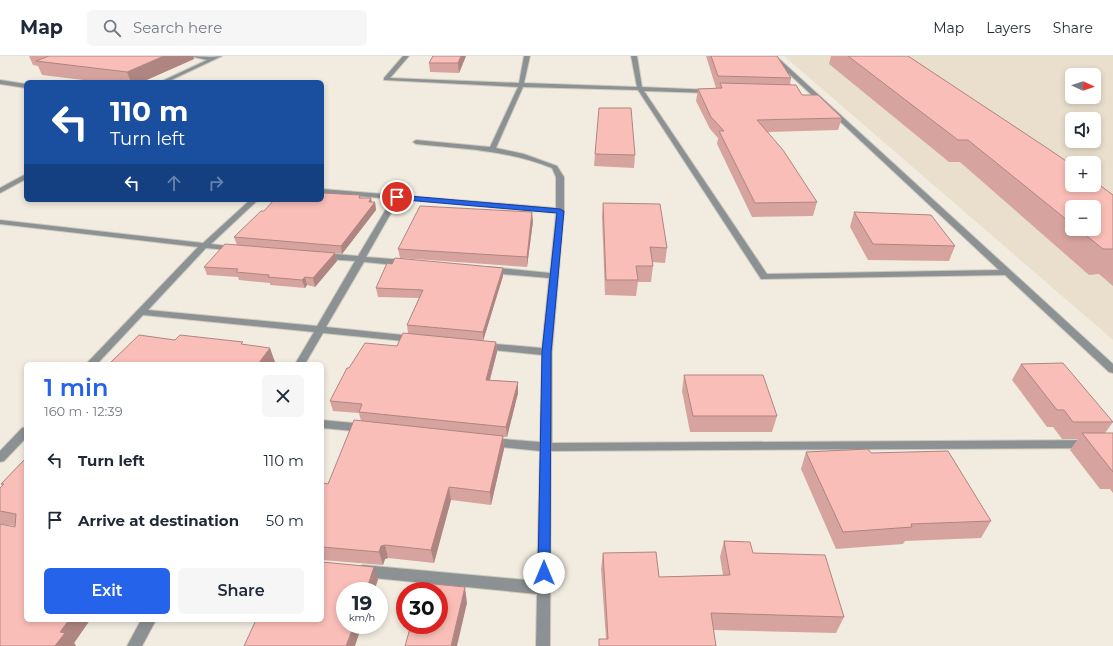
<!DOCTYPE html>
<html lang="en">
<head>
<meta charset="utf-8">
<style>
  body { margin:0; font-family:Montserrat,sans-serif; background:#f6f6f7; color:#1f2937; height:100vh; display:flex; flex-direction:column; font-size:15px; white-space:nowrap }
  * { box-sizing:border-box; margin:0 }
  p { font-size:13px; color:#747a83 }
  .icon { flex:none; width:22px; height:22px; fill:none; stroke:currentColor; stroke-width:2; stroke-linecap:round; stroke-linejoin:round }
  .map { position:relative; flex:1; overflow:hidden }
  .drawer { position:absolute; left:24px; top:306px; width:300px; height:260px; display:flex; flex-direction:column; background:#fff; border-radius:6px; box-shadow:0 2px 6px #0003 }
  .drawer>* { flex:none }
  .guide { position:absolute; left:24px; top:24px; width:300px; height:122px; border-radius:6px; box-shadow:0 2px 6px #0003; background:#1a4fa0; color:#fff; overflow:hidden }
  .needle { width:26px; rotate:93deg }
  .buttons { position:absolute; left:1065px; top:12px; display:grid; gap:8px }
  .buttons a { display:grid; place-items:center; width:36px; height:36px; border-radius:6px; background:#fff; box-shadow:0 2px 6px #0003; font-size:20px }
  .speed { position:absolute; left:336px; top:526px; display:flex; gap:8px; font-size:20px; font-weight:700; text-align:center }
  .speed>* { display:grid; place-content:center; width:52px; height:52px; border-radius:50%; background:#fff; box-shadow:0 2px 6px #0003; line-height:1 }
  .speed small { font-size:10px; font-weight:400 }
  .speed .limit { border:6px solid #d22; background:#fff; color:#111 }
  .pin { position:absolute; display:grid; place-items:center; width:34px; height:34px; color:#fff; margin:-17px; border:2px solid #fff; border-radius:50%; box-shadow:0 1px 4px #0007 }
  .me { position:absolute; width:44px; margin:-22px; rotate:0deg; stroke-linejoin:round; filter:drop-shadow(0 0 3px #0008) }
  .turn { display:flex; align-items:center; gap:14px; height:84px; padding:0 20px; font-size:18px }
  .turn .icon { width:52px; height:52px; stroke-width:2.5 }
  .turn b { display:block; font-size:28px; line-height:34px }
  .lanes { display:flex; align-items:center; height:38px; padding:0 20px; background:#0003; justify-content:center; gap:20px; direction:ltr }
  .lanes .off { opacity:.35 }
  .round { display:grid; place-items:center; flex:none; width:42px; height:42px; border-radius:6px; background:#f6f6f7 }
  .headline { display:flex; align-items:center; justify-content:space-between; height:68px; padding:0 20px }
  h1 { font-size:24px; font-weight:600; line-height:30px; color:#2563eb }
  .button { display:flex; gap:8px; margin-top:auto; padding:8px 20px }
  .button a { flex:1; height:46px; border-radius:6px; background:#2563eb; color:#fff; font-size:16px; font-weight:600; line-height:46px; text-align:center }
  .button a+a { background:#f6f6f7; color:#1f2937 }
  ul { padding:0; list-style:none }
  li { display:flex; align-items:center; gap:12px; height:60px; padding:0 20px }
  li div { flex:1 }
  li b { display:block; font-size:15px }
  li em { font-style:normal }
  header { display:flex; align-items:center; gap:24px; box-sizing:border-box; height:56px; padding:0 20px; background:#fff; border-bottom:1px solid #e0e1e3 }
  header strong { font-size:19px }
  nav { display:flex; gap:22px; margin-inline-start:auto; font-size:14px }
  .search { width:280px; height:36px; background:#f6f6f7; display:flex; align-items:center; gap:10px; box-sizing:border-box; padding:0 14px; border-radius:6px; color:#747a83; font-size:15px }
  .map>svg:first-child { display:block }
  .built { fill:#eadfcd; fill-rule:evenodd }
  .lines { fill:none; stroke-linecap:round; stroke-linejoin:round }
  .minor-casing { stroke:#cfcabf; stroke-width:2 }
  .minor { fill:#8c9293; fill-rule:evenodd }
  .wall { fill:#d7a39e; fill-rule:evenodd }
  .shaded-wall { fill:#af8581 }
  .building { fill:#fabeb8; stroke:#af8581 }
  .route { fill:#2563eb; stroke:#184099 }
</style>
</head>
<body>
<header>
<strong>Map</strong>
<div class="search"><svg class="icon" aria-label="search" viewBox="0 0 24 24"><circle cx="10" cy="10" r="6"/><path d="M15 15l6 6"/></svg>Search here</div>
<nav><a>Map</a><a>Layers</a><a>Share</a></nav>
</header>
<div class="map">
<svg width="1113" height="590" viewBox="0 0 1113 590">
  <rect width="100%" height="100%" fill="#f2ece0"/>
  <!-- built -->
  <path class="built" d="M 784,0 L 1113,0 L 1113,284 ZM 1072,19 L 1094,19 L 1094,41 L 1072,41 ZM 1072,63 L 1094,63 L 1094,85 L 1072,85 ZM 1072,107 L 1094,107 L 1094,129 L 1072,129 ZM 1072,151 L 1094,151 L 1094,173 L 1072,173 Z"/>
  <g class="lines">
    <!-- minor casing -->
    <g class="minor-casing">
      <g id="minor">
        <polygon points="189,0 212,1 222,0 167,26 160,26 207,4"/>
        <path d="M 403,0 L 409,0 L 390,22 L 519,27 L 524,0 L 530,0 L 524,27 L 637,31 L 631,0 L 637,0 L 642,31 L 712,34 L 712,36 L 710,37 L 644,35 L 767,218 L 999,214 L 770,0 L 776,0 L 1113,308 L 1113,317 L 1109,316 L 1005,219 L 761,223 L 638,34 L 523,31 L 496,92 L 524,98 L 557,110 L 564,121 L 564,155 L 552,296 L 552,387 L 1113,384 L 1113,392 L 551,395 L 550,590 L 536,590 L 537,538 L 363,521 L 358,519 L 356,515 L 358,511 L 363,509 L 537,525 L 540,395 L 491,390 L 487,389 L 485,386 L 487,383 L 491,382 L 540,386 L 542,299 L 483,293 L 478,290 L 483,287 L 542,292 L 549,222 L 489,217 L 485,214 L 489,211 L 550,217 L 556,157 L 399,143 L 366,201 L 406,204 L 410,207 L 406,210 L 364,206 L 326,271 L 413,280 L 418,283 L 413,286 L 323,277 L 305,308 L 295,308 L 314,276 L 143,259 L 97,308 L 86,308 L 198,191 L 0,168 L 0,164 L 203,187 L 250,144 L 258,144 L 211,188 L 237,191 L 237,195 L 206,192 L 148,254 L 317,270 L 355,205 L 324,203 L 320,200 L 324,197 L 358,200 L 392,143 L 322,137 L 322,133 L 556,152 L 556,121 L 552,112 C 508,94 463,93 416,88 L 413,86 L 416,84 L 490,91 L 518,31 L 384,24 L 384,22 Z"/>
        <polygon points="0,24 26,28 26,32 0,28"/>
        <polygon points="26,118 26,123 0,137 0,132"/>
        <polygon points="322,364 364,368 368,369 370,372 368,375 364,376 322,372"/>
        <polygon points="26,371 26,382 4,405 0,406 0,395 22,372"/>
        <polygon points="141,564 156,564 142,590 127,590"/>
      </g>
    </g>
    <!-- minor -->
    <use href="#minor" class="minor"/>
  </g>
  <!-- wall -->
  <g class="wall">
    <polygon points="29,0 193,0 194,3 142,26 100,26 42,19 38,10 33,9"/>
    <polygon points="466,0 459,17 430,16 429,7"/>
    <polygon points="706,0 777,0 791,22 790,29 802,39 842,62 838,74 768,76 817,146 813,160 752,161 717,88 718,82 710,73 696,45 698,33 719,32 716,32"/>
    <path d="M 831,0 L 908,0 L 1113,139 L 1113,230 L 1099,218 L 1089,219 L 960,106 L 949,106 L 829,8 ZM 1072,151 L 1094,173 L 1072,173 Z"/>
    <polygon points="595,98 635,99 634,112 594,110"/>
    <polygon points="360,139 361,142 371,142 372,146 375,146 376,154 342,198 335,197 337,205 315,231 307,229 305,232 270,229 270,227 239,224 238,221 207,219 204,211 294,194 237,189 234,181 264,155"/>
    <polygon points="603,147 667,192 665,207 652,206 653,210 651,226 638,226 636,240 605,239 602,161"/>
    <polygon points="854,156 955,190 949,205 868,204 850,171"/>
    <polygon points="533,165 527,211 400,202 398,193"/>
    <polygon points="503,220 483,285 496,286 497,296 490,324 518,326 518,337 507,381 503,381 504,393 491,449 451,444 434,507 388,502 385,503 383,509 322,504 322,427 328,428 361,365 359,357 333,355 330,345 349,312 397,290 408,277 407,269 419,242 378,241 376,232"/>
    <polygon points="1021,308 1113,366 1105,377 1113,377 1113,437 1110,433 1100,433 1070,394 1078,383 1062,383 1053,371 1047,371 1012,324"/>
    <polygon points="684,319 777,360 772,376 690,376 682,335"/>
    <polygon points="806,396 871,397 991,465 981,482 905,485 903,488 836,493 801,413"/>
    <polygon points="26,402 26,564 90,564 74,587 76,590 0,590 15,470 0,468 0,432 2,430 1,428"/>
    <polygon points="724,485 753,497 844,561 836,577 713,574 716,590 599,590 599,583 606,583 601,513 603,497 659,521 723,519 720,501"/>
  </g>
  <!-- shaded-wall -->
  <g class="shaded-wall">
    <polygon points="164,0 193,0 194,3 142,26 131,26 127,16"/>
    <polygon points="461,0 466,0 459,17 458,7"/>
    <polygon points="371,142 372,150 375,146 376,154 342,198 341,190"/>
    <polygon points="532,156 533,165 527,211 527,201"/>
    <polygon points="335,197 337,205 315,231 313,222"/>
    <polygon points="503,212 503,220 483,285 483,276"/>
    <polygon points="305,221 307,229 305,232 302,224"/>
    <polygon points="496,286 497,296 487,334 486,324"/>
    <polygon points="270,292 275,306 274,308 258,308"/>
    <polygon points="518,326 518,337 507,381 506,371"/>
    <polygon points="503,380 504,393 491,449 490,436"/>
    <polygon points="449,431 451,444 434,507 431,494"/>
    <polygon points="385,489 388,502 385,503 383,509 379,496 381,490"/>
    <polygon points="374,511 378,524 374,535 366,535"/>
    <polygon points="465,531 467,547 457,590 451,590"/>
    <polygon points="69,564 90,564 74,587 76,590 55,590 60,576"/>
    <polygon points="354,569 362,569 355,590 346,590"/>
  </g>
  <!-- building -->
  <g class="building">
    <polygon points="49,0 164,0 127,16 36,5"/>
    <polygon points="433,0 461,0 458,7 429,7"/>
    <polygon points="711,0 777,0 791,22 718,20"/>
    <polygon points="848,0 908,0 1047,92 1072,109 1072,129 1094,129 1094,125 1113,139 1113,193 1103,193 1078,173 1094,173 1094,151 1072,151 1072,168 968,84 958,84"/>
    <polygon points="720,27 796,29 802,39 818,39 842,62 757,64 783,94 817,146 755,147 719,75 724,75 711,61 698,33 722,32"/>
    <polygon points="599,52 631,52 635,99 595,98"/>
    <polygon points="322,137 360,139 359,142 371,142 369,146 375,146 341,190 234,181 261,155 264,155 274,144 322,144"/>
    <polygon points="603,147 660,148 667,192 650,191 653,210 636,210 638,224 606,224"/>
    <polygon points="420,150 532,156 527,201 398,193"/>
    <polygon points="854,156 931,159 955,190 873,188"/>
    <polygon points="225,188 335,197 313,222 305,221 302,224 268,221 269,219 236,216 238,213 204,211"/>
    <polygon points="395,202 503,212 483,276 407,269 423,234 376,232 387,207 392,208"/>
    <polygon points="403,277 496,286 486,324 518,326 506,371 359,356 362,348 330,345 347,312 349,312 365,287 397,290"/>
    <polygon points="139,279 175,284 180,279 243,286 241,288 270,292 258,308 109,308"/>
    <polygon points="1063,307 1113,366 1073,366 1064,354 1057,354 1021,308"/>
    <polygon points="684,319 763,319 777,360 693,360"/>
    <polygon points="354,364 503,380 490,436 449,431 431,494 385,489 381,490 379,496 322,491 322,427 328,428"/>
    <polygon points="1082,377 1113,377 1113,416"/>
    <polygon points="868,393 871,397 948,395 991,465 911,468 912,471 843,476 806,396"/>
    <polygon points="26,402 26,564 69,564 60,576 65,577 55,590 0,590 0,468 15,471 16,458 0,455 0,432 4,428 1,428"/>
    <polygon points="724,485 750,486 753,497 825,499 844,561 711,557 716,590 599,590 599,583 608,583 603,497 656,496 659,521 730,519"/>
    <polygon points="322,506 374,511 366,535 345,535 345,569 354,569 346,590 244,590 256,564 322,564"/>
    <polygon points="423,527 465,531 451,590 405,590 411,569 439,569 439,535 420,535"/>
  </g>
  <!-- route -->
  <polygon class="route" points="397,139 560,153 564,155 551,296 550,517 549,521 544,522 540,521 538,517 542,296 557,157 394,143 394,140"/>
</svg>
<div class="buttons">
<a><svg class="needle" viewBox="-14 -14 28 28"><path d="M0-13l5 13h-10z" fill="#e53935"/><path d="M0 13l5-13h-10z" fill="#747a83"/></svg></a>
<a><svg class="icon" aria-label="sound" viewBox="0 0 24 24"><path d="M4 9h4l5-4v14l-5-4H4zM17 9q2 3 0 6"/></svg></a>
<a>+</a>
<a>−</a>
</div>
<div class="speed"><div>19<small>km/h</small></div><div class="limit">30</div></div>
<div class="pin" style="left:397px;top:141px;background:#d93025"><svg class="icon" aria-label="arrive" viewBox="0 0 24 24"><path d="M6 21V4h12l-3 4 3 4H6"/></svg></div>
<svg class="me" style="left:544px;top:517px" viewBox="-20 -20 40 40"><circle r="19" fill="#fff"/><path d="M0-13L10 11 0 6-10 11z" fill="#2563eb"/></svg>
<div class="guide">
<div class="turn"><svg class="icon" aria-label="left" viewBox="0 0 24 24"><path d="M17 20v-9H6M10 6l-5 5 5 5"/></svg><div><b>110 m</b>Turn left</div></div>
<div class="lanes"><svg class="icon" aria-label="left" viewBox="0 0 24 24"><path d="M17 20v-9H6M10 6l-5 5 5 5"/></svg><svg class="icon off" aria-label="ahead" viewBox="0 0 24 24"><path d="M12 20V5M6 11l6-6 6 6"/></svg><svg class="icon off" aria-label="right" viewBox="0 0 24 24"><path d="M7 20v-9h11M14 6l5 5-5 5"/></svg></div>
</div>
<section class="drawer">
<div class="headline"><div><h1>1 min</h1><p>160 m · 12:39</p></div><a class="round"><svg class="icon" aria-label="close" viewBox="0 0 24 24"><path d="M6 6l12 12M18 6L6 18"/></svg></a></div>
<ul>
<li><svg class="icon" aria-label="left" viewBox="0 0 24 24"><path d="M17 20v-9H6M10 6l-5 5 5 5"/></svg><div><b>Turn left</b></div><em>110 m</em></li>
<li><svg class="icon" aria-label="arrive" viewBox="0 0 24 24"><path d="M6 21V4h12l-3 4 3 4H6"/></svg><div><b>Arrive at destination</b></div><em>50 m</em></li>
</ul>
<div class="button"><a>Exit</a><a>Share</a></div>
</section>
</div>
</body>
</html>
